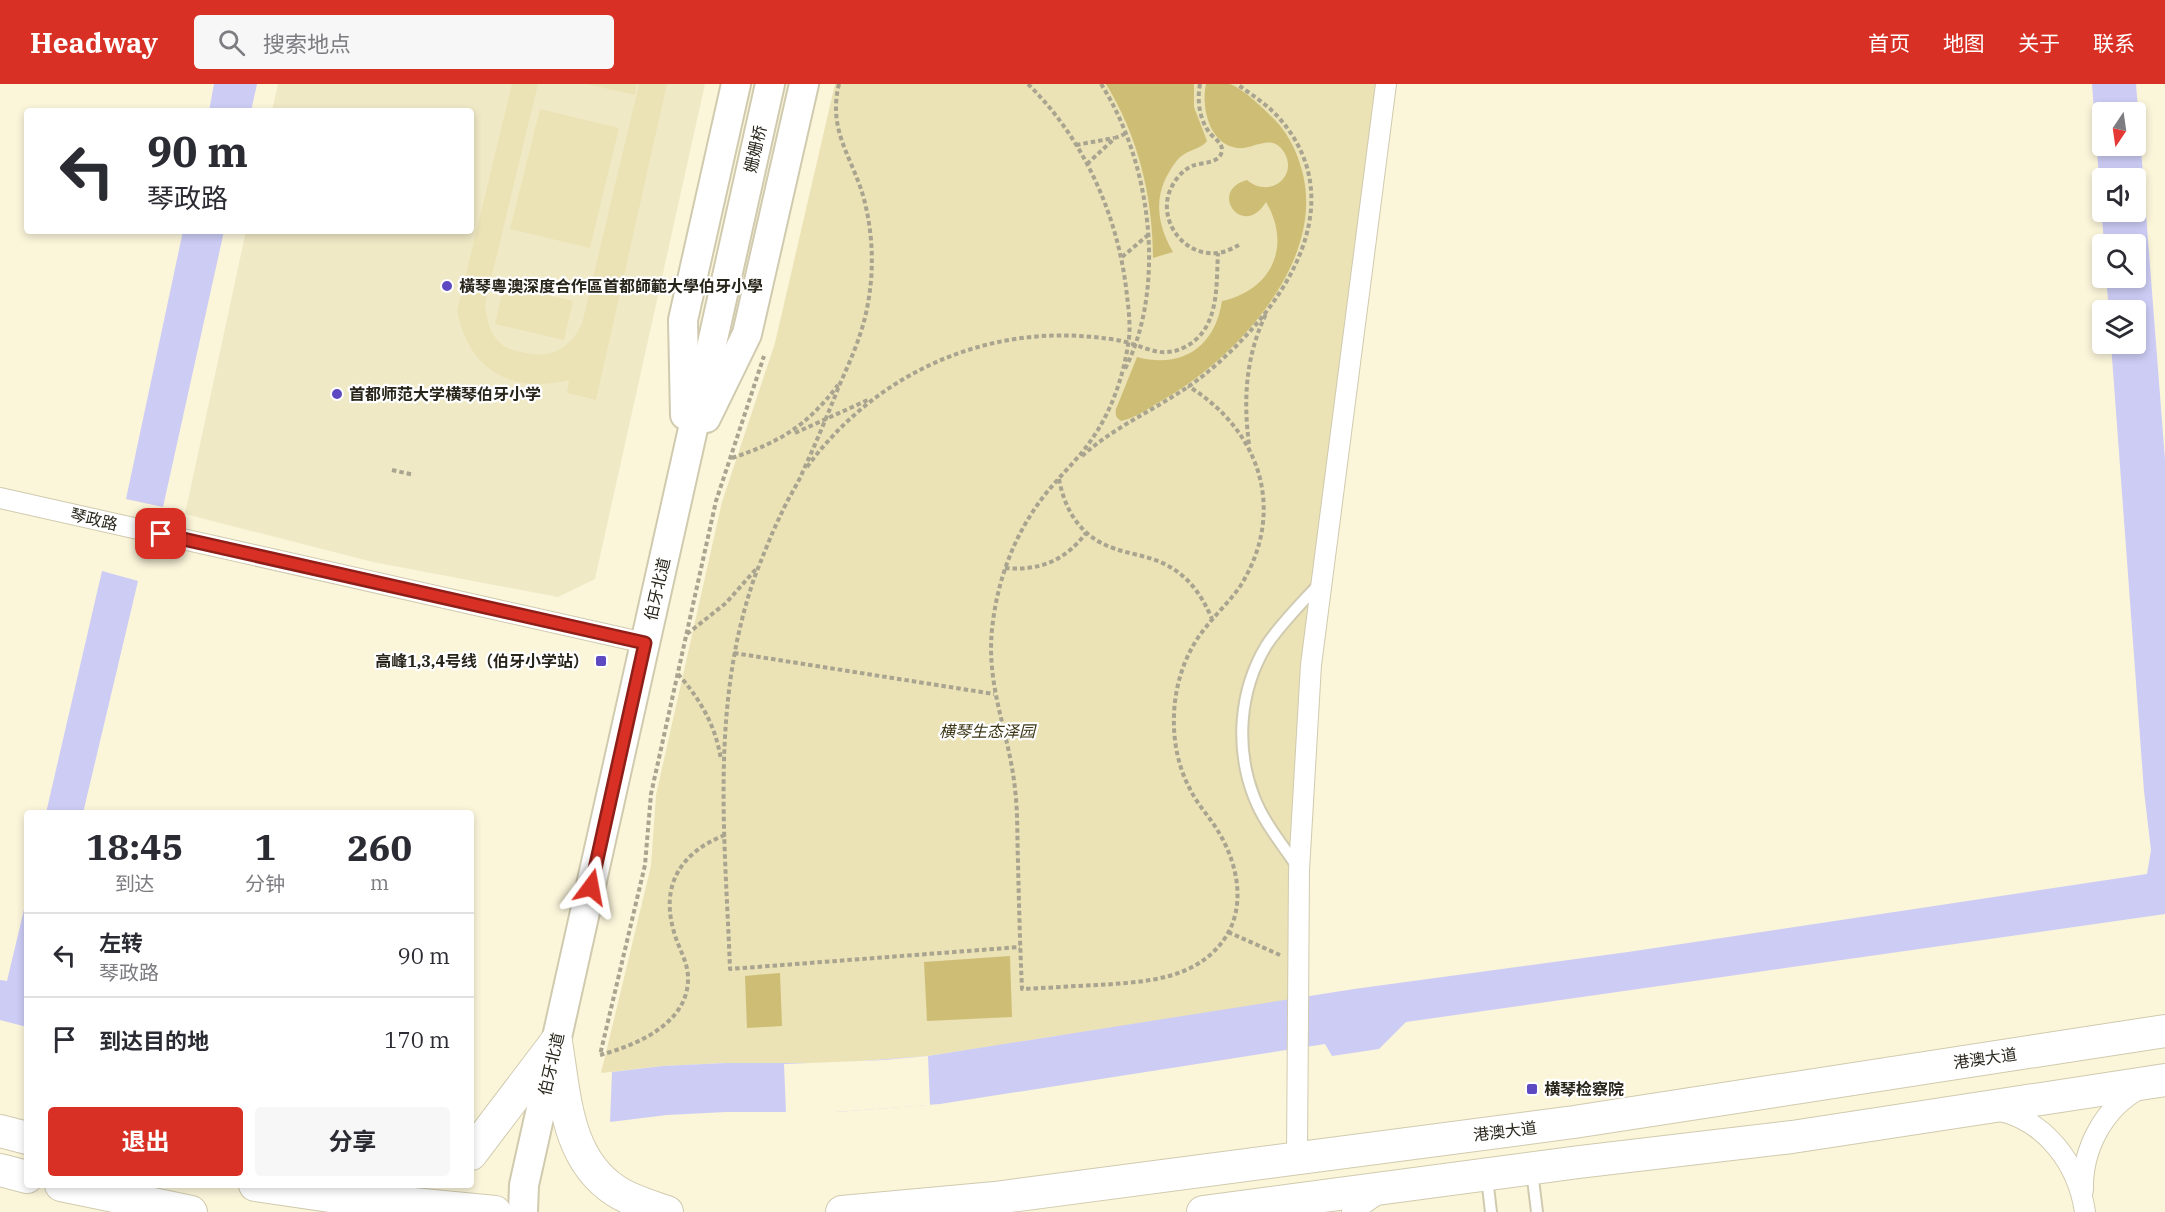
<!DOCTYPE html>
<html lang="zh">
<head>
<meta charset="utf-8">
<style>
  body { margin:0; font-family:"IBM Plex Serif","Noto Sans SC",serif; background:#f7f7f7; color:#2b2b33; height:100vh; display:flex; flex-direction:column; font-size:22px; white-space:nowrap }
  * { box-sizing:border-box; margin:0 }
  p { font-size:20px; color:#7c7c81 }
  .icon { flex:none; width:33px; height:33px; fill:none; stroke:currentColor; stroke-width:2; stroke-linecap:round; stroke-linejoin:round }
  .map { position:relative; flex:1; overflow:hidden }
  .drawer { position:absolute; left:24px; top:726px; width:450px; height:378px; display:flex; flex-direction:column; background:#fff; border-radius:6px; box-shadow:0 3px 9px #0003 }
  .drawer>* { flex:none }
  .top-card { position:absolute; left:24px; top:24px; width:450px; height:126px; border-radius:6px; box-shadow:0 3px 9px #0003; background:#fff; color:#2b2b33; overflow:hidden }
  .needle { width:39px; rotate:193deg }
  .controls { position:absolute; left:2092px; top:18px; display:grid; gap:12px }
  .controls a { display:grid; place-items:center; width:54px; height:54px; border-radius:6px; background:#fff; box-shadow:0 3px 9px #0003; font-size:30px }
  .pin { position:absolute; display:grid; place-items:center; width:51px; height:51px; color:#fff; margin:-26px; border-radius:12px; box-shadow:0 3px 9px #0006 }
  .me { position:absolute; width:66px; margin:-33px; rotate:13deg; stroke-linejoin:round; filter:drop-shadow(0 0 4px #0008) }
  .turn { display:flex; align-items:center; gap:21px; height:126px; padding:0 24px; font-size:27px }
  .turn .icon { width:78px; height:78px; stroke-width:2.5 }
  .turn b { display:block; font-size:42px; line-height:51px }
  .eta { display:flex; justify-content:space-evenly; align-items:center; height:102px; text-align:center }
  .eta b { font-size:36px; font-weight:700; line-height:42px }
  .primary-button { display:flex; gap:12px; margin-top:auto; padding:12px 24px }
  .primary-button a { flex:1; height:69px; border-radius:6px; background:#d93025; color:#fff; font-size:24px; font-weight:700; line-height:69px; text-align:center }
  .primary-button a+a { background:#f7f7f7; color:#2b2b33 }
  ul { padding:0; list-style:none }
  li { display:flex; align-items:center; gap:18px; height:84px; padding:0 24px; border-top:2px solid #e1e1e2 }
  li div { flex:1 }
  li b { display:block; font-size:22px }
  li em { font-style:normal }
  header { display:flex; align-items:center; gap:36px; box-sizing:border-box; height:84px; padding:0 30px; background:#d93025; color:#fff }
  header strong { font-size:28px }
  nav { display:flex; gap:33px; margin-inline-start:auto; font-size:21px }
  .search { width:420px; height:54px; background:#f7f7f7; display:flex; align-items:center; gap:15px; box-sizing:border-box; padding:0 21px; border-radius:6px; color:#7c7c81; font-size:22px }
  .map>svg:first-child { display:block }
  .built { fill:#f0e9c6 }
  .green { fill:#ebe2b6 }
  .forest { fill:#cebe75 }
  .water { fill:#ccccf5; fill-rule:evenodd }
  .pier { fill:#fbf5da }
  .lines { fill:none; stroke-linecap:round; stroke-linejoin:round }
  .lane-casing { stroke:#d0caaf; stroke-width:14 }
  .street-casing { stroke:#d0caaf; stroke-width:22 }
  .secondary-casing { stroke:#d0caaf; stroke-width:32 }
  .primary-casing { stroke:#d0caaf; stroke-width:34 }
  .path { stroke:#a9a48f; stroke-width:4; stroke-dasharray:4.5 3; stroke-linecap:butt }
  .lane { stroke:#fff; stroke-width:10 }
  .street { stroke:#fff; stroke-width:20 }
  .secondary { stroke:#fff; stroke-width:28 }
  .primary { stroke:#fff; stroke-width:32 }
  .route-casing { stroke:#8d1f18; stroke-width:15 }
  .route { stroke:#d93025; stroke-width:10 }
  .poi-dot { fill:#5d49c1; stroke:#fff; stroke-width:2 }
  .labels { text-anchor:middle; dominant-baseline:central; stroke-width:4.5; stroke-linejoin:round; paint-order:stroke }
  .street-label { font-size:16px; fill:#28261b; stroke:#fff }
  .poi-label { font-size:16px; font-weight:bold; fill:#28261b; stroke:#fff; text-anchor:start }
  .park-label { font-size:16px; font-style:italic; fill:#3d3616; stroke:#fff }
</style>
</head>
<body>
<header>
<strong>Headway</strong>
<div class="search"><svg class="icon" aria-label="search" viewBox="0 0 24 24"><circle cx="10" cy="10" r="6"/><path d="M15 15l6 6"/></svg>搜索地点</div>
<nav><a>首页</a><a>地图</a><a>关于</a><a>联系</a></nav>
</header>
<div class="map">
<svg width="2165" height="1128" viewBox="0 0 2165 1128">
  <rect width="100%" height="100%" fill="#fbf5da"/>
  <!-- built -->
  <polygon class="built" points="278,0 705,0 595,495 558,513 373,478 185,430 246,147 471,147 471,27 272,27"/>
  <!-- green -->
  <g class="green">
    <path d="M 512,0 L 538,0 L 485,220 C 487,235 489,248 500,259 C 505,264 514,266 521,268 C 550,275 568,267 582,240 L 639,0 L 667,0 L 596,316 L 567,309 L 569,296 C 510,310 469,286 457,227 Z"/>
    <polygon points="587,0 637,0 635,11"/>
    <polygon points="835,0 1377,0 1303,580 1293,717 1289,916 928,972 834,979 725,979 663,982 601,989 651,782 656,711 722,418 775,259"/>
    <polygon points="540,25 619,44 590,164 510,145"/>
    <polygon points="504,201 573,217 564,256 495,240"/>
  </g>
  <!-- forest -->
  <g class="forest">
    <path d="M 1106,0 L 1194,0 L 1194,23 L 1207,57 C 1201,65 1191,65 1183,71 C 1178,74 1174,80 1171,85 C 1153,112 1157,141 1173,168 L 1153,174 C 1153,113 1138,52 1106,0 Z"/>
    <path d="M 1206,0 C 1213,0 1222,0 1229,0 C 1240,2 1263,24 1272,33 C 1286,46 1296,65 1301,83 C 1329,174 1238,272 1166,314 C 1152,322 1136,334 1121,337 C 1116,334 1115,331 1116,325 L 1137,273 C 1182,285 1215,263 1222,217 C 1272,206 1292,162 1266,118 C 1243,156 1207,107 1247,96 C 1269,115 1299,93 1284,68 C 1271,48 1254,66 1237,64 C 1209,60 1201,23 1206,0 Z"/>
    <polygon points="1010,872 1012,933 927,937 924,878"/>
    <polygon points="780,889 782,942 747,944 745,892"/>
  </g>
  <!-- water -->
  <g class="water">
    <polygon points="214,0 257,0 251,27 209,27"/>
    <path d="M 2092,0 L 2136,0 L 2165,376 L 2165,830 L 1406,938 L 1379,965 L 1332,972 L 1325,960 L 940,1020 L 836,1028 L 726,1028 L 667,1031 L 610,1038 L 612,988 L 663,982 L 725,979 L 834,979 L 928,972 L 1354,905 L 1628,868 L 2147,790 L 2151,766 L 2144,707 L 2111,260 L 2136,260 L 2136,226 L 2109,226 L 2106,194 L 2136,194 L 2136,160 L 2104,160 ZM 2103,28 L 2136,28 L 2136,62 L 2103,62 ZM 2103,94 L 2136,94 L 2136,128 L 2103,128 Z"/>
    <polygon points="183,147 224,147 163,423 126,415"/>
    <polygon points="102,487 138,497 83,729 46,729"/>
    <polygon points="27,813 27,943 0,936 0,896 7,897"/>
  </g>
  <!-- pier -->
  <polygon class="pier" points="928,972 930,1021 836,1028 786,1029 784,980 884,976"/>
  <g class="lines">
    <!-- lane casing -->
    <g class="lane-casing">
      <g id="lane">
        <path d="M 1298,784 C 1283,761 1264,739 1254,713 C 1235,664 1239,607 1266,562 C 1281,539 1302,519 1320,499"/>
        <polyline points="1532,1087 1537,1128"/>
        <polyline points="1487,1094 1491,1128"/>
      </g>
    </g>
    <!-- street casing -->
    <g class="street-casing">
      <g id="street">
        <polyline points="0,414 645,559"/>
        <path d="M 1996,1026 C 2046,1036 2078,1080 2085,1128"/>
        <polyline points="1297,1074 1299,786 1311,581 1386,0"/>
        <path d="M 2083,1106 C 2082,1065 2104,1023 2141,1004"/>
        <polyline points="1352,1128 1379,1109"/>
      </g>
    </g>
    <!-- secondary casing -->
    <g class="secondary-casing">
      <g id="secondary">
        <polyline points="685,331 683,236 736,0"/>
        <polyline points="706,334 747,250 804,0"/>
        <polyline points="523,1128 524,1101 770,0"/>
      </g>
    </g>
    <!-- primary casing -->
    <g class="primary-casing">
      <g id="primary">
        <path d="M 556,958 C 565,1011 566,1075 616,1107 C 631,1117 650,1122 667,1128"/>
        <polyline points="0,1047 27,1054"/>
        <polyline points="471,1070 556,958"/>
        <polyline points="0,1086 27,1093"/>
        <polyline points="61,1101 191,1128"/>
        <polyline points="255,1101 330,1112 495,1128"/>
        <polyline points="842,1128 995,1114 1574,1038 2165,947"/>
        <polyline points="1203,1128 1579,1078 1792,1053 2165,996"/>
      </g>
    </g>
    <!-- path -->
    <g class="path">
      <path d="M 839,0 C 827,49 854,74 865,119 C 873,152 874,186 868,219 C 863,249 851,275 839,302 C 828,330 816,359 803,387 C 798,400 790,411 784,424 C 773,446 764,469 755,492 C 710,620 725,752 730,885 L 1020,863"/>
      <path d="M 1028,0 C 1085,56 1119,134 1127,212 C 1129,228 1131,246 1128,261 C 1123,293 1112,325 1094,352 C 1080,374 1060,391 1044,412 C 1016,448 999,491 993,537 C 984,600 1009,646 1015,705 C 1018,729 1017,754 1018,778 C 1019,821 1020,863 1022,905 C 1047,904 1073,902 1099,901 C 1144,898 1197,896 1225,854 C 1247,821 1237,778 1218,747 C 1209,732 1197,720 1190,705 C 1178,683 1173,656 1174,631 C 1175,599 1186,567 1206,543 C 1217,529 1231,516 1241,501 C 1287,426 1260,346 1188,302"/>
      <path d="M 1101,0 C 1151,78 1167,202 1125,285"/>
      <path d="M 1200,0 C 1197,16 1199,34 1209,48 C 1213,54 1222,58 1222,66 C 1221,80 1202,78 1192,82 C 1181,87 1173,98 1169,109 C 1159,140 1186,173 1218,169 C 1226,168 1233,164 1239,161"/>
      <polyline points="1076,61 1114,54"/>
      <polyline points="1087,80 1115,54 1125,50"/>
      <polyline points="1122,173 1148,151"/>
      <polyline points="795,349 870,315"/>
      <path d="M 1249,360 C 1243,315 1246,271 1266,230"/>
      <path d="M 1082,372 C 1120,338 1165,322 1204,291 C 1277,232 1357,124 1280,35 C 1268,21 1252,11 1237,0"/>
      <path d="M 732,374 C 780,358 807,342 838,301"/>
      <path d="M 807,383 C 875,290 986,239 1102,254 C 1110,255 1120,256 1129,259 C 1150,265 1163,274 1185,263 C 1220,245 1216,202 1218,169"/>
      <polyline points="392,386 414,391"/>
      <path d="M 1059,395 C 1065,427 1081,453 1113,464 C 1132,471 1152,472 1170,483 C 1191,495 1203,514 1212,535"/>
      <path d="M 1005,484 C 1039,487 1065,477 1086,449"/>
      <polyline points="687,550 726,519 756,485"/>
      <polyline points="734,569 994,610"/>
      <path d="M 678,590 C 700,615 716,642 721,676"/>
      <path d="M 725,751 C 681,768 660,801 674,848 C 678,863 687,876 688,892 C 690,939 637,961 600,971 L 645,781 L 651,710 L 716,417 L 764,272"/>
      <polyline points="1228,848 1280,871"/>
    </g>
    <!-- lane -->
    <use href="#lane" class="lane"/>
    <!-- street -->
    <use href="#street" class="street"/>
    <!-- secondary -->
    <use href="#secondary" class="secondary"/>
    <!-- primary -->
    <use href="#primary" class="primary"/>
  </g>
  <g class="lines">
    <!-- route casing -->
    <g class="route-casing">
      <polyline id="route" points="161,450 645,559 591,803"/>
    </g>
    <!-- route -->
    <use href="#route" class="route"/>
  </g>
  <!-- markers -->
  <g class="poi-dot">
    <circle cx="447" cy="202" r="6"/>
    <circle cx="337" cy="310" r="6"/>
    <rect x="595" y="571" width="12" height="12" rx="3"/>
    <rect x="1526" y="999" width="12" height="12" rx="3"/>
  </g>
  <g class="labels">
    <!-- street labels -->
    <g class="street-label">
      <text transform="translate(755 65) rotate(-77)">姗姗桥</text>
      <text transform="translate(94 435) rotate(13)">琴政路</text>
      <text transform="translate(657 505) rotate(-77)">伯牙北道</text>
      <text transform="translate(1985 974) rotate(-8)">港澳大道</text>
      <text transform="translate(551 980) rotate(-77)">伯牙北道</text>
      <text transform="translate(1505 1047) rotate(-7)">港澳大道</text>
    </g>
    <!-- poi labels -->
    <g class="poi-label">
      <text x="459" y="202">橫琴粵澳深度合作區首都師範大學伯牙小學</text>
      <text x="349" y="310">首都师范大学横琴伯牙小学</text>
      <text x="589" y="577" text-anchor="end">高峰1,3,4号线（伯牙小学站）</text>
      <text x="1544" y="1005">横琴检察院</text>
    </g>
    <!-- park labels -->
    <g class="park-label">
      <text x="987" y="647">横琴生态泽园</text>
    </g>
  </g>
</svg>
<div class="controls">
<a><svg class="needle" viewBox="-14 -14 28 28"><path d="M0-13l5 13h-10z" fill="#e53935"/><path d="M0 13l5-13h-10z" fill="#7c7c81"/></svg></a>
<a><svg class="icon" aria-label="sound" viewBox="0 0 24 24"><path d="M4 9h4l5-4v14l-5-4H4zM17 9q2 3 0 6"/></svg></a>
<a><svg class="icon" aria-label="search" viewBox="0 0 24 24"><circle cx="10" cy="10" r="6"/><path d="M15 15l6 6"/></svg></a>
<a><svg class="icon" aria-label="layers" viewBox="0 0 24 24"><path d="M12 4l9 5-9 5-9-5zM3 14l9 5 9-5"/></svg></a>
</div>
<div class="pin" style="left:161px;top:450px;background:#d93025"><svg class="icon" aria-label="arrive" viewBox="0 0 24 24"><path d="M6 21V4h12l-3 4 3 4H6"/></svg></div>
<svg class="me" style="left:591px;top:803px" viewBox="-20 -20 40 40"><path d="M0-17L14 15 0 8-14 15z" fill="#d93025" stroke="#fff" stroke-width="4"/></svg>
<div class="top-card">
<div class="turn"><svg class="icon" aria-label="left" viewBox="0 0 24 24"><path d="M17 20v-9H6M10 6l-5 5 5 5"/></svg><div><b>90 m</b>琴政路</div></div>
</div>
<section class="drawer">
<div class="eta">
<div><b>18:45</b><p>到达</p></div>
<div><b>1</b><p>分钟</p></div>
<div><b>260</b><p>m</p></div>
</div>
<ul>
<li><svg class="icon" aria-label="left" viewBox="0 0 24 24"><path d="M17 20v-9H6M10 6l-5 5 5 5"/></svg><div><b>左转</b><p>琴政路</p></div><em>90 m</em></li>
<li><svg class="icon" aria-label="arrive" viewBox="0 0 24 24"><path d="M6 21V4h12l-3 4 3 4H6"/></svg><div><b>到达目的地</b></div><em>170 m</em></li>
</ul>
<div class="primary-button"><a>退出</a><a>分享</a></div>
</section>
</div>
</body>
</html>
